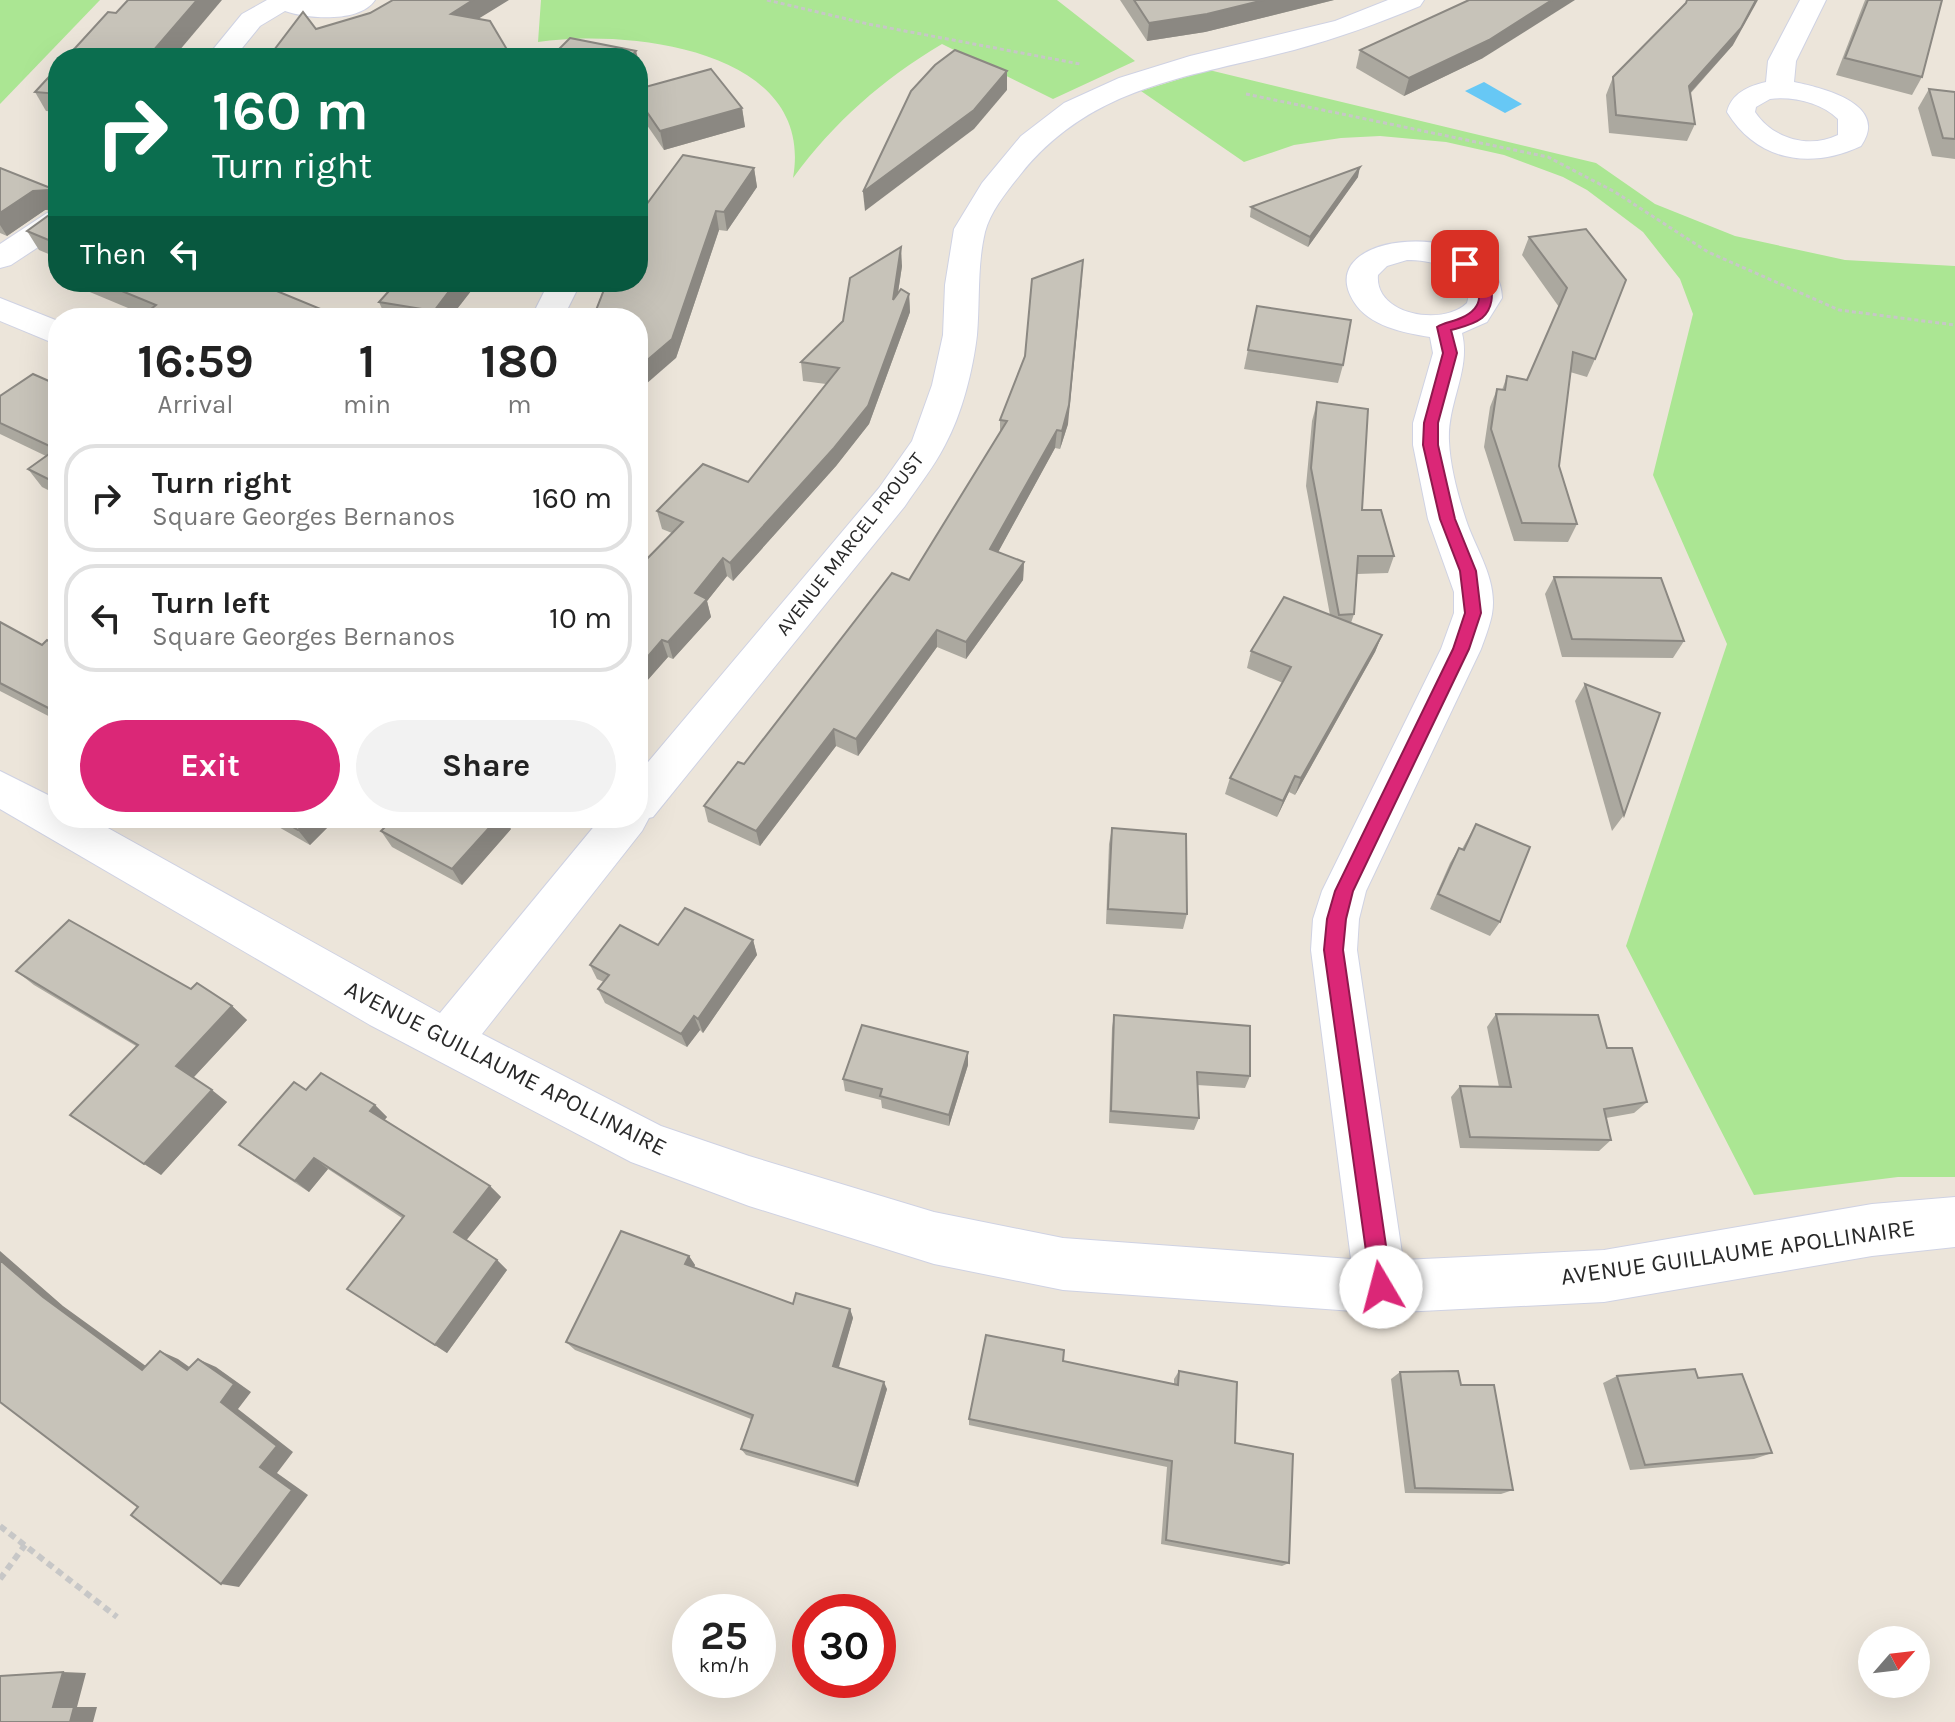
<!DOCTYPE html>
<html lang="en">
<head>
<meta charset="utf-8">
<style>
  body { margin:0; font-family:Karla,sans-serif; background:#f2f2f2; color:#222; height:100vh; display:flex; flex-direction:column; font-size:30px; white-space:nowrap }
  * { box-sizing:border-box; margin:0 }
  p { font-size:26px; color:#767676 }
  .icon { flex:none; width:44px; height:44px; fill:none; stroke:currentColor; stroke-width:2; stroke-linecap:round; stroke-linejoin:round }
  .map { position:relative; flex:1; overflow:hidden }
  .panel { position:absolute; left:48px; top:308px; width:600px; height:520px; display:flex; flex-direction:column; background:#fff; border-radius:32px; box-shadow:0 8px 32px #0002 }
  .panel>* { flex:none }
  .hud { position:absolute; left:48px; top:48px; width:600px; height:244px; border-radius:32px; box-shadow:0 8px 32px #0002; background:#0b6e4f; color:#fff; overflow:hidden }
  .needle { width:52px; rotate:62deg }
  .buttons { position:absolute; left:1858px; top:1626px; display:grid; gap:16px }
  .buttons a { display:grid; place-items:center; width:72px; height:72px; border-radius:50%; background:#fff; box-shadow:0 8px 32px #0002; font-size:40px }
  .speed { position:absolute; left:672px; top:1594px; display:flex; gap:16px; font-size:40px; font-weight:700; text-align:center }
  .speed>* { display:grid; place-content:center; width:104px; height:104px; border-radius:50%; background:#fff; box-shadow:0 8px 32px #0002; line-height:1 }
  .speed small { font-size:20px; font-weight:400 }
  .speed .limit { border:12px solid #d22; background:#fff; color:#111 }
  .pin { position:absolute; display:grid; place-items:center; width:68px; height:68px; color:#fff; margin:-34px; border-radius:16px; box-shadow:0 4px 12px #0006 }
  .me { position:absolute; width:88px; margin:-44px; rotate:352deg; stroke-linejoin:round; filter:drop-shadow(0 0 6px #0008) }
  .turn { display:flex; align-items:center; gap:28px; height:168px; padding:0 32px; font-size:36px }
  .turn .icon { width:104px; height:104px; stroke-width:2.5 }
  .turn b { display:block; font-size:56px; line-height:68px }
  .then { display:flex; align-items:center; height:76px; padding:0 32px; background:#0003; gap:16px; font-size:30px }
  .eta { display:flex; justify-content:space-evenly; align-items:center; height:136px; text-align:center }
  .eta b { font-size:48px; font-weight:700; line-height:56px }
  .action { display:flex; gap:16px; margin-top:auto; padding:16px 32px }
  .action a { flex:1; height:92px; border-radius:48px; background:#db2777; color:#fff; font-size:32px; font-weight:700; line-height:92px; text-align:center }
  .action a+a { background:#f2f2f2; color:#222 }
  ul { padding:0; list-style:none }
  li { display:flex; align-items:center; gap:24px; height:108px; margin:0 16px 12px; padding:0 16px; border:4px solid #e0e0e0; border-radius:32px }
  li div { flex:1 }
  li b { display:block; font-size:30px }
  li em { font-style:normal }
  .map>svg:first-child { display:block }
  .green { fill:#abe693 }
  .water { fill:#67c8f5 }
  .lines { fill:none; stroke-linecap:round; stroke-linejoin:round }
  .minor-casing { stroke:#cfd2e3; stroke-width:2 }
  .path-far1 { stroke:#c7c7c7; stroke-width:3; stroke-dasharray:4 3; stroke-linecap:butt }
  .path { stroke:#c7c7c7; stroke-width:6; stroke-dasharray:7 5; stroke-linecap:butt }
  .minor { fill:#fff; fill-rule:evenodd }
  .wall { fill:#aba89f }
  .shaded-wall { fill:#8b8882 }
  .building { fill:#c7c3b9; stroke:#8b8882; stroke-width:2 }
  .route { fill:#db2777; stroke:#8e194d; stroke-width:2 }
  .labels { text-anchor:middle; dominant-baseline:central; stroke-width:6; stroke-linejoin:round; paint-order:stroke }
  .far-street-label { font-size:20px; fill:#292929; stroke:#fff }
  .street-label { font-size:24px; fill:#292929; stroke:#fff }
</style>
</head>
<body>
<div class="map">
<svg width="1955" height="1722" viewBox="0 0 1955 1722">
  <rect width="100%" height="100%" fill="#ece5da"/>
  <!-- green -->
  <g class="green">
    <polygon points="0,0 100,0 0,104"/>
    <path d="M 541,0 L 1057,0 L 1135,61 L 1053,99 L 942,44 C 882,80 835,121 793,178 C 816,48 627,29 538,42 Z"/>
    <polygon points="1209,70 1596,163 1655,204 1735,236 1845,260 1955,266 1955,1177 1898,1177 1754,1195 1626,946 1727,644 1653,475 1693,314 1680,279 1643,232 1587,190 1563,177 1504,155 1446,142 1380,136 1341,138 1294,145 1244,162 1141,91"/>
  </g>
  <!-- water -->
  <polygon class="water" points="1484,82 1522,104 1505,113 1465,91"/>
  <g class="lines">
    <!-- minor casing -->
    <g class="minor-casing">
      <g id="minor">
        <path d="M 267,0 L 375,0 C 360,23 308,19 285,11 L 260,26 L 234,58 L 206,58 L 242,14 Z"/>
        <path d="M 1388,0 L 1424,0 L 1420,6 C 1379,23 1338,38 1294,50 C 1191,77 1091,85 1020,175 C 1007,191 990,212 985,232 C 977,266 980,300 977,335 C 973,370 962,414 945,445 C 934,467 918,486 905,506 L 653,817 L 649,818 L 642,831 L 482,1034 L 661,1126 L 749,1156 L 934,1212 L 1063,1238 L 1351,1259 L 1311,950 L 1313,919 L 1322,891 L 1441,649 L 1454,613 L 1454,592 L 1428,519 L 1413,445 L 1413,423 L 1433,353 L 1430,337 C 1404,333 1369,326 1354,302 C 1307,227 1501,217 1502,298 L 1487,322 L 1462,333 C 1471,370 1447,403 1449,441 C 1450,466 1458,496 1466,520 C 1476,550 1498,580 1492,614 C 1490,625 1485,638 1481,649 L 1366,891 L 1359,919 L 1357,950 L 1403,1260 L 1604,1250 L 1872,1204 L 1955,1197 L 1955,1247 L 1872,1256 L 1604,1302 L 1381,1313 L 1063,1290 L 934,1264 L 749,1206 L 631,1162 L 370,1025 L 0,809 L 0,771 L 58,800 L 58,818 L 90,818 L 440,1013 L 601,818 L 638,818 L 638,774 L 879,488 L 912,441 L 932,385 L 943,335 L 945,285 L 954,229 L 982,183 L 1021,136 L 1064,103 L 1119,78 L 1190,56 L 1335,21 ZM 1407,260 C 1431,260 1478,269 1467,303 C 1443,327 1374,315 1378,275 L 1387,266 Z"/>
        <path d="M 1800,0 L 1826,0 L 1796,61 L 1794,82 C 1823,88 1890,104 1861,146 C 1810,170 1757,161 1727,112 C 1731,94 1748,86 1766,82 L 1768,61 ZM 1770,99 C 1793,96 1822,103 1838,119 L 1838,135 C 1809,149 1773,139 1755,112 L 1756,107 Z"/>
        <polygon points="58,211 58,234 11,265 0,268 0,244 47,213"/>
        <polygon points="549,282 581,282 563,318 531,318"/>
        <polygon points="0,298 58,321 58,345 0,321"/>
      </g>
    </g>
    <!-- path-far1 -->
    <g class="path-far1">
      <polyline points="767,0 868,24 1080,64"/>
      <polyline points="1246,94 1548,157 1615,192 1708,252 1839,310 1955,325"/>
    </g>
    <!-- path -->
    <g class="path">
      <polyline points="0,1526 117,1617"/>
      <polyline points="0,1579 25,1545"/>
    </g>
    <!-- minor -->
    <use href="#minor" class="minor"/>
  </g>
  <!-- wall -->
  <g class="wall">
    <polygon points="1120,0 1334,0 1205,32 1147,41"/>
    <polygon points="1865,0 1942,0 1922,77 1912,95 1836,75"/>
    <polygon points="1733,45 1690,94 1695,124 1687,141 1609,133 1606,95 1613,77"/>
    <polygon points="1360,50 1483,58 1404,96 1356,68"/>
    <polygon points="58,67 58,112 46,111 35,92"/>
    <polygon points="638,89 742,108 745,127 664,150 638,112"/>
    <polygon points="1929,89 1955,92 1955,159 1932,156 1918,108"/>
    <polygon points="0,168 58,191 58,258 39,250 27,231 49,215 49,210 45,210 7,236 0,233"/>
    <polygon points="754,168 757,187 727,231 719,230 676,358 593,318"/>
    <polygon points="1358,177 1308,247 1250,217 1251,207"/>
    <polygon points="1586,229 1595,359 1587,377 1570,372 1559,466 1577,524 1568,542 1514,541 1484,447 1490,407 1497,389 1502,390 1507,376 1527,380 1559,307 1522,255 1529,237"/>
    <polygon points="902,266 898,293 909,294 910,312 869,424 836,466 733,581 727,576 707,601 711,617 673,659 668,657 638,691 638,568 672,533 662,529 657,511 748,482 826,384 803,381 801,362"/>
    <polygon points="71,282 255,282 323,310 327,318 152,318 73,285"/>
    <polygon points="397,282 478,282 450,318 386,318 379,302"/>
    <polygon points="1257,306 1343,365 1338,383 1244,369"/>
    <polygon points="58,385 58,495 42,487 28,469 46,456 0,434 0,396"/>
    <polygon points="1317,402 1362,510 1394,556 1388,573 1357,574 1354,614 1351,623 1382,635 1375,652 1295,795 1289,792 1277,817 1225,794 1230,778 1283,683 1247,668 1251,651 1330,615 1306,486 1312,421"/>
    <polygon points="1000,420 1068,424 1060,449 1055,448 998,552 1024,562 1023,580 966,659 937,647 858,756 836,746 760,846 708,822 704,806 744,764 909,580 1000,433"/>
    <polygon points="1554,577 1684,641 1673,658 1562,657 1545,594"/>
    <polygon points="0,622 42,645 58,646 58,721 0,691"/>
    <polygon points="1585,684 1624,815 1612,831 1575,701"/>
    <polygon points="263,818 337,818 310,845"/>
    <polygon points="1476,824 1500,922 1490,936 1430,909 1450,863 1459,848 1462,849"/>
    <polygon points="1112,828 1187,914 1183,929 1106,924 1109,844"/>
    <polygon points="511,829 462,885 392,847 381,831"/>
    <polygon points="753,940 757,955 703,1033 700,1030 687,1047 605,1003 598,989 604,982 597,979 590,965 658,945"/>
    <polygon points="16,971 191,989 232,1006 247,1020 193,1078 227,1102 161,1175 136,1046 34,985"/>
    <polygon points="1496,1014 1607,1048 1647,1102 1634,1113 1606,1118 1611,1140 1599,1151 1460,1148 1451,1097 1460,1086 1499,1087 1487,1027"/>
    <polygon points="1114,1015 1250,1076 1245,1088 1197,1085 1199,1118 1194,1130 1109,1123 1112,1028"/>
    <polygon points="968,1065 949,1126 882,1108 881,1100 845,1091 843,1079"/>
    <polygon points="306,1090 375,1105 387,1117 384,1120 490,1186 501,1197 466,1240 497,1260 507,1270 447,1353 347,1289 402,1218 328,1169 309,1192 254,1156 239,1145"/>
    <polygon points="689,1256 695,1265 694,1268 793,1304 850,1309 853,1318 838,1368 887,1389 858,1487 746,1455 741,1449 751,1419 575,1350 566,1342"/>
    <polygon points="1063,1361 1174,1384 1174,1379 1179,1371 1235,1443 1289,1563 1282,1566 1161,1544 1167,1467 969,1425 969,1419"/>
    <polygon points="1400,1372 1461,1385 1513,1490 1501,1494 1405,1493 1391,1379"/>
    <polygon points="1617,1376 1698,1378 1772,1453 1754,1459 1630,1470 1603,1383"/>
  </g>
  <!-- shaded-wall -->
  <g class="shaded-wall">
    <polygon points="197,0 222,0 173,58 147,58"/>
    <polygon points="473,0 509,0 457,32 451,14"/>
    <polygon points="1264,0 1334,0 1205,32 1147,41 1149,23"/>
    <polygon points="1552,0 1575,0 1483,58 1404,96 1409,78"/>
    <polygon points="1756,0 1758,0 1733,45 1681,103 1689,86"/>
    <polygon points="636,51 638,58 630,58"/>
    <polygon points="1007,71 1007,90 974,129 865,211 863,192"/>
    <polygon points="742,108 745,127 664,150 660,131"/>
    <polygon points="1360,167 1358,177 1308,247 1310,237"/>
    <polygon points="754,168 757,187 727,231 724,212"/>
    <polygon points="48,190 58,209 45,210 7,236 0,225 0,213 33,191"/>
    <polygon points="716,211 719,230 676,358 638,391 638,368"/>
    <polygon points="901,247 902,266 894,318 893,300"/>
    <polygon points="1082,279 1068,424 1060,449 1062,431"/>
    <polygon points="456,282 478,282 450,318 436,318 434,311"/>
    <polygon points="909,294 910,312 869,424 836,466 733,581 730,563"/>
    <polygon points="323,310 327,318 313,318"/>
    <polygon points="1057,430 1055,448 990,567 990,549"/>
    <polygon points="723,558 727,576 707,601 711,617 673,659 668,642 695,593"/>
    <polygon points="1024,562 1023,580 966,659 966,642"/>
    <polygon points="937,630 937,647 858,756 856,739"/>
    <polygon points="1382,635 1375,652 1295,795 1301,778"/>
    <polygon points="662,640 668,657 638,691 638,668"/>
    <polygon points="834,729 836,746 760,846 756,831"/>
    <polygon points="1295,776 1289,792 1277,817 1283,801"/>
    <polygon points="310,818 337,818 310,845 298,830"/>
    <polygon points="498,818 505,818 511,829 462,885 452,869"/>
    <polygon points="753,940 757,955 703,1033 698,1019"/>
    <polygon points="232,1006 247,1020 192,1079 176,1066"/>
    <polygon points="694,1016 700,1030 687,1047 681,1034"/>
    <polygon points="968,1052 968,1065 949,1126 949,1115"/>
    <polygon points="212,1090 227,1102 161,1175 144,1164"/>
    <polygon points="375,1105 387,1117 382,1123 370,1111"/>
    <polygon points="314,1158 328,1169 309,1192 295,1181"/>
    <polygon points="490,1186 501,1197 465,1242 454,1232"/>
    <polygon points="0,1251 63,1306 161,1377 142,1370 43,1297 0,1260"/>
    <polygon points="689,1256 695,1265 691,1274 685,1264"/>
    <polygon points="497,1260 507,1270 447,1353 435,1345"/>
    <polygon points="850,1309 853,1318 837,1374 833,1366"/>
    <polygon points="160,1351 178,1359 205,1378 187,1370"/>
    <polygon points="198,1359 216,1367 251,1392 238,1409 293,1452 277,1473 308,1495 239,1587 221,1584 260,1467 221,1402"/>
    <polygon points="884,1382 887,1389 858,1487 855,1482"/>
    <polygon points="63,1672 86,1673 77,1707 97,1707 93,1722 70,1722 53,1707"/>
  </g>
  <!-- building -->
  <g class="building">
    <polygon points="128,0 197,0 147,58 66,58 108,12 116,13"/>
    <polygon points="393,0 473,0 451,14 490,21 512,58 268,58 303,12 316,29 370,13"/>
    <polygon points="1134,0 1264,0 1207,14 1149,23"/>
    <polygon points="1469,0 1552,0 1489,40 1409,78 1360,50"/>
    <polygon points="1687,0 1756,0 1741,28 1689,86 1695,124 1616,115 1613,77 1686,3"/>
    <polygon points="1868,0 1942,0 1922,77 1845,58"/>
    <polygon points="570,38 636,51 630,58 550,58"/>
    <polygon points="955,50 1007,71 974,110 863,192 911,91 935,65"/>
    <polygon points="58,67 58,94 35,92"/>
    <polygon points="711,69 742,108 660,131 638,99 638,89"/>
    <polygon points="1929,89 1955,92 1955,139 1943,138"/>
    <polygon points="683,155 754,168 724,212 716,211 672,339 638,368 638,318 593,318 607,282 638,282 638,216"/>
    <polygon points="1360,167 1310,237 1251,207"/>
    <polygon points="0,168 58,191 58,244 27,231 49,215 48,190 33,191 0,213"/>
    <polygon points="1586,229 1626,280 1595,359 1573,352 1559,466 1577,524 1522,523 1491,429 1497,389 1505,390 1507,376 1527,380 1567,288 1529,237"/>
    <polygon points="901,247 893,300 901,289 909,294 868,406 834,448 730,563 723,558 695,593 707,599 668,642 662,640 638,668 638,587 643,582 638,579 638,568 683,522 657,511 703,464 748,482 839,368 801,362 843,321 850,278"/>
    <polygon points="1083,260 1069,405 1062,431 1057,430 990,549 1024,562 966,642 937,630 856,739 834,729 756,831 704,806 738,762 744,764 892,573 909,580 1007,421 1000,420 1025,356 1032,279"/>
    <polygon points="100,282 255,282 323,310 313,318 172,318 151,309 156,305"/>
    <polygon points="397,282 456,282 434,311 379,302"/>
    <polygon points="1257,306 1351,320 1343,365 1248,350"/>
    <polygon points="33,374 58,385 58,484 28,469 56,449 0,423 0,396"/>
    <polygon points="1317,402 1368,409 1362,510 1381,510 1394,556 1358,556 1354,614 1339,615 1311,468"/>
    <polygon points="1554,577 1661,578 1684,641 1572,639"/>
    <polygon points="1284,597 1382,635 1301,778 1295,776 1283,801 1230,778 1291,667 1251,651"/>
    <polygon points="0,622 42,645 47,640 58,646 58,713 0,683"/>
    <polygon points="1585,684 1660,713 1624,815"/>
    <polygon points="278,818 310,818 298,830"/>
    <polygon points="394,818 498,818 452,869 381,831"/>
    <polygon points="1476,824 1530,847 1500,922 1438,894 1459,848 1464,850"/>
    <polygon points="1112,828 1186,834 1187,914 1108,909"/>
    <polygon points="685,908 753,940 698,1019 694,1016 681,1034 598,989 609,975 590,965 620,925 658,945"/>
    <polygon points="69,920 191,989 197,983 232,1006 176,1066 212,1090 144,1164 70,1115 138,1045 16,971"/>
    <polygon points="1496,1014 1598,1015 1607,1048 1632,1048 1647,1102 1604,1109 1611,1140 1470,1137 1460,1086 1511,1087"/>
    <polygon points="1114,1015 1250,1026 1250,1076 1197,1072 1199,1118 1111,1111"/>
    <polygon points="862,1025 968,1052 949,1115 880,1096 882,1089 843,1079"/>
    <polygon points="321,1073 375,1105 370,1111 490,1186 454,1232 497,1260 435,1345 347,1289 404,1216 314,1158 295,1181 239,1145 294,1082 306,1090"/>
    <polygon points="621,1231 689,1256 685,1264 793,1304 796,1293 850,1309 833,1366 884,1382 855,1482 741,1449 753,1415 566,1342"/>
    <polygon points="0,1260 43,1297 142,1370 160,1351 187,1370 198,1359 234,1384 221,1402 277,1446 260,1467 292,1490 221,1584 131,1515 138,1507 0,1402"/>
    <polygon points="986,1335 1064,1350 1063,1361 1178,1385 1179,1371 1237,1382 1235,1443 1293,1454 1289,1563 1166,1540 1172,1461 969,1419"/>
    <polygon points="1695,1369 1698,1378 1742,1374 1772,1453 1645,1465 1617,1376"/>
    <polygon points="1458,1371 1461,1385 1494,1385 1513,1490 1415,1488 1400,1372"/>
    <polygon points="63,1672 53,1707 74,1707 70,1722 0,1722 0,1676"/>
  </g>
  <!-- route -->
  <path class="route" d="M 1460,261 C 1488,258 1503,300 1482,318 C 1473,325 1462,327 1451,330 L 1457,353 L 1438,423 L 1438,445 L 1455,519 L 1476,571 L 1481,613 L 1469,649 L 1353,891 L 1346,919 L 1343,950 L 1392,1287 L 1389,1295 L 1381,1298 L 1374,1295 L 1371,1287 L 1324,950 L 1327,919 L 1335,891 L 1453,649 L 1465,613 L 1460,571 L 1440,519 L 1423,445 L 1424,423 L 1443,353 L 1437,327 C 1444,322 1453,322 1461,318 C 1490,305 1480,282 1460,267 Z"/>
  <g class="labels">
    <!-- far-street labels -->
    <g class="far-street-label">
      <text transform="translate(850 544) rotate(-52)">AVENUE MARCEL PROUST</text>
    </g>
    <!-- street labels -->
    <g class="street-label">
      <text transform="translate(506 1068) rotate(27)">AVENUE GUILLAUME APOLLINAIRE</text>
      <text transform="translate(1738 1252) rotate(-8)">AVENUE GUILLAUME APOLLINAIRE</text>
    </g>
  </g>
</svg>
<div class="buttons">
<a><svg class="needle" viewBox="-14 -14 28 28"><path d="M0-13l5 13h-10z" fill="#e53935"/><path d="M0 13l5-13h-10z" fill="#767676"/></svg></a>
</div>
<div class="speed"><div>25<small>km/h</small></div><div class="limit">30</div></div>
<div class="pin" style="left:1465px;top:264px;background:#d93025"><svg class="icon" aria-label="arrive" viewBox="0 0 24 24"><path d="M6 21V4h12l-3 4 3 4H6"/></svg></div>
<svg class="me" style="left:1381px;top:1287px" viewBox="-20 -20 40 40"><circle r="19" fill="#fff"/><path d="M0-13L10 11 0 6-10 11z" fill="#db2777"/></svg>
<div class="hud">
<div class="turn"><svg class="icon" aria-label="right" viewBox="0 0 24 24"><path d="M7 20v-9h11M14 6l5 5-5 5"/></svg><div><b>160 m</b>Turn right</div></div>
<div class="then">Then<svg class="icon" aria-label="left" viewBox="0 0 24 24"><path d="M17 20v-9H6M10 6l-5 5 5 5"/></svg></div>
</div>
<section class="panel">
<div class="eta">
<div><b>16:59</b><p>Arrival</p></div>
<div><b>1</b><p>min</p></div>
<div><b>180</b><p>m</p></div>
</div>
<ul>
<li><svg class="icon" aria-label="right" viewBox="0 0 24 24"><path d="M7 20v-9h11M14 6l5 5-5 5"/></svg><div><b>Turn right</b><p>Square Georges Bernanos</p></div><em>160 m</em></li>
<li><svg class="icon" aria-label="left" viewBox="0 0 24 24"><path d="M17 20v-9H6M10 6l-5 5 5 5"/></svg><div><b>Turn left</b><p>Square Georges Bernanos</p></div><em>10 m</em></li>
</ul>
<div class="action"><a>Exit</a><a>Share</a></div>
</section>
</div>
</body>
</html>
